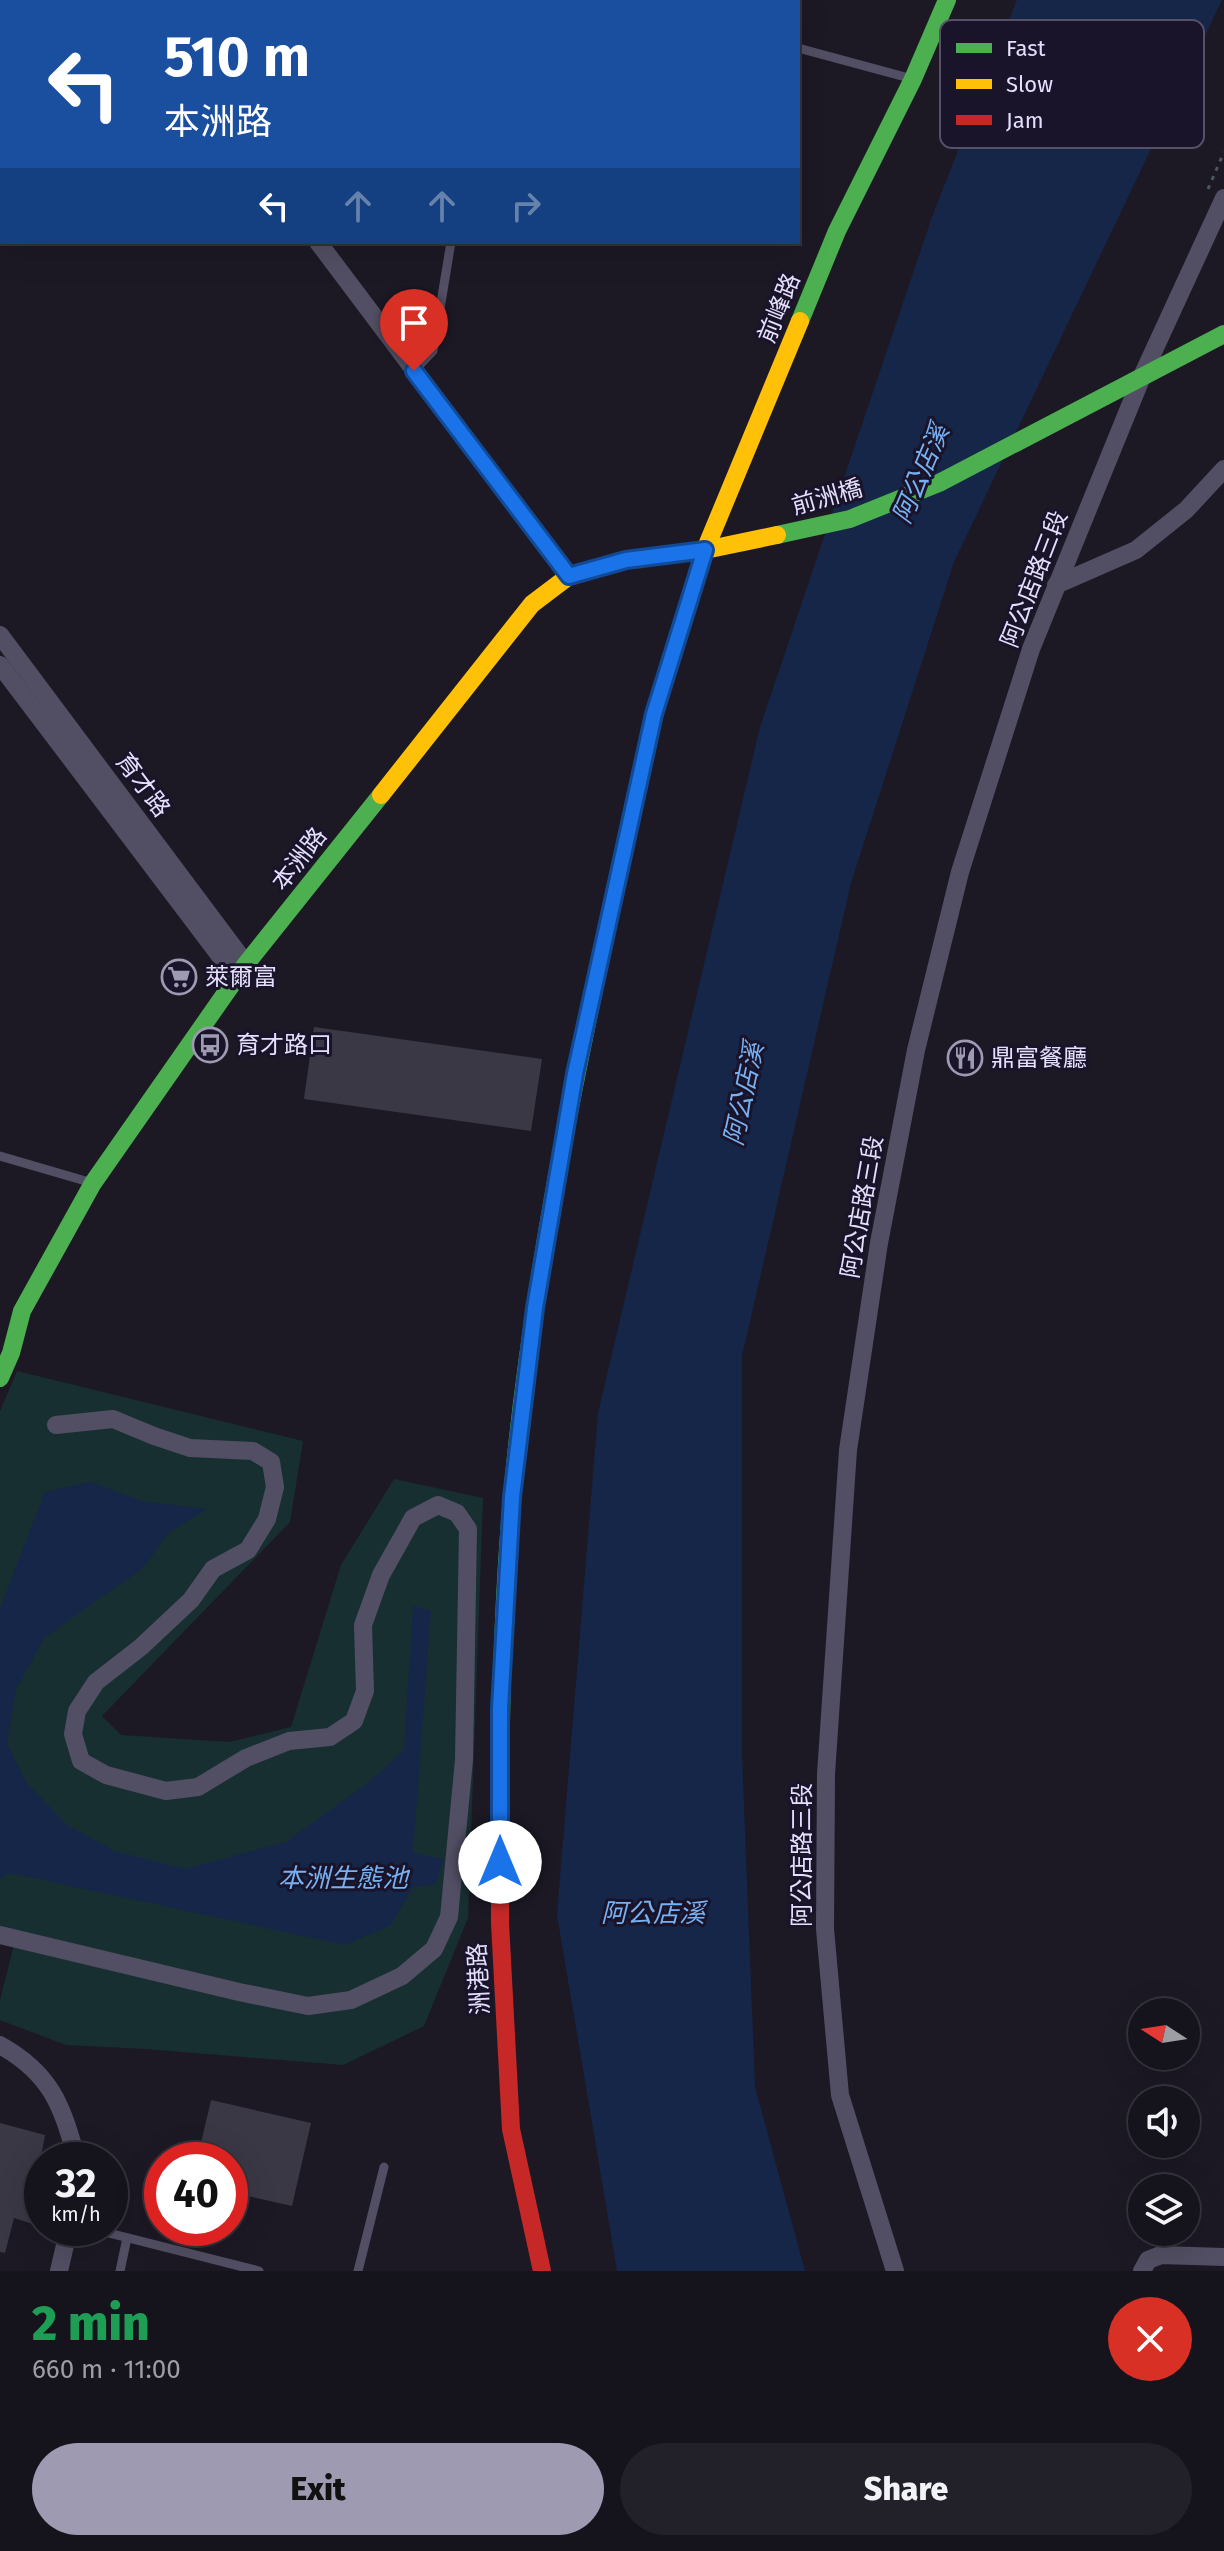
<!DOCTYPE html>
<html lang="en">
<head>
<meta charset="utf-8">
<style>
  body { margin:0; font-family:"Fira Sans","Noto Sans TC",sans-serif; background:#222029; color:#f1f3f6; height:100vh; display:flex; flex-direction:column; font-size:30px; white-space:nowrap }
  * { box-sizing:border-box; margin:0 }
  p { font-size:26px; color:#9d9ea3 }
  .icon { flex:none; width:44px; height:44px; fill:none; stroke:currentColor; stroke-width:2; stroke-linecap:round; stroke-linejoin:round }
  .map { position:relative; height:2271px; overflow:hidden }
  .details { display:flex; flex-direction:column; background:#15131c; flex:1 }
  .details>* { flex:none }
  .guide { position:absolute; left:0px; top:0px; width:800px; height:244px; box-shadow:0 8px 32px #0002,0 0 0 2px #34323b; background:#1a4fa0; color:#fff; overflow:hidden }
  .needle { width:52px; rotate:282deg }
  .controls { position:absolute; left:1128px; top:1998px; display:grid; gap:16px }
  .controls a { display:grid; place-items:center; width:72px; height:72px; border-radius:50%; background:#15131c; box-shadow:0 8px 32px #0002,0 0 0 2px #34323b; font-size:40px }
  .speed { position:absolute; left:24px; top:2142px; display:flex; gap:16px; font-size:40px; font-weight:700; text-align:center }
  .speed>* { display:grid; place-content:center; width:104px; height:104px; border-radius:50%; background:#15131c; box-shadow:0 8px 32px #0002,0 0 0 2px #34323b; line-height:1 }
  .speed small { font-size:20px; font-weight:400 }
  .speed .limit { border:12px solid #d22; background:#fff; color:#111 }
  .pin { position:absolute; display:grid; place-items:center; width:68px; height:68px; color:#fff; margin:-82px -34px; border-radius:50% 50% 50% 0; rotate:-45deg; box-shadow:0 0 8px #0007 }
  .pin .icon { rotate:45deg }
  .me { position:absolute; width:88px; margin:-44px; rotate:0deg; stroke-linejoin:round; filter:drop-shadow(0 0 6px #0008) }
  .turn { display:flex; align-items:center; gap:28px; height:168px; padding:0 32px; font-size:36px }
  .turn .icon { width:104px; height:104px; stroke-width:2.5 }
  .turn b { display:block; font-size:56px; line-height:68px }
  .lanes { display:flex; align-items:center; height:76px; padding:0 32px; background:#0003; justify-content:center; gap:40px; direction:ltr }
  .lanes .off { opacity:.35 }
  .round { display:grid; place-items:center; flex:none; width:84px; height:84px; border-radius:42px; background:#222029 }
  .summary { display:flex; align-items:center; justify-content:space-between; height:136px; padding:0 32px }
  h1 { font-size:48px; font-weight:800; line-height:60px; color:#1e9e55 }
  .action { display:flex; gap:16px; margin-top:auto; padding:16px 32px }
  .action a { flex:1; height:92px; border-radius:48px; background:#9e9ab1; color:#111; font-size:32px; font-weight:800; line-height:92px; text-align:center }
  .action a+a { background:#222029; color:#f1f3f6 }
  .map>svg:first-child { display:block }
  .green { fill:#182f31 }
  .water { fill:#152649 }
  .building { fill:#3b3846 }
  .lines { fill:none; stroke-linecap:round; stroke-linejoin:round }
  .path { stroke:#4d5664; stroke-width:3; stroke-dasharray:4 6; stroke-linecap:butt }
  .lane { stroke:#524f64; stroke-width:9 }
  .street { stroke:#524f64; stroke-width:18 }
  .fast { stroke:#4caf50; stroke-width:18 }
  .slow { stroke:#ffc107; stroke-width:18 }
  .jam { stroke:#c62828; stroke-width:18 }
  .route-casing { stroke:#114b97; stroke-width:20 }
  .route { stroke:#1a73e8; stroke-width:14 }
  .labels { text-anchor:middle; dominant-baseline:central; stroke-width:6; stroke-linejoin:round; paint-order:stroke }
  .street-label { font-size:24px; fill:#e4dffc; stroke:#19142a }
  .poi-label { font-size:24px; fill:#e4dffc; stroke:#19142a; text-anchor:start }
  .water-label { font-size:26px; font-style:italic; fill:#77b1f3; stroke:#19142a }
  .key { fill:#19142a; stroke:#565169; stroke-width:2 }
  .key-label { font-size:22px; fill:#e4dffc }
</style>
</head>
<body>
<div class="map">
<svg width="1224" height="2271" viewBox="0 0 1224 2271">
  <rect width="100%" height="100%" fill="#1c1925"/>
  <!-- green -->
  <polygon class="green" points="17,1371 303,1441 290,1522 102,1716 121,1735 230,1742 291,1727 341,1565 394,1479 483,1498 468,1918 424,2026 343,2065 146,2049 66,2045 0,2020 0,2000 14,1945 0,1941 0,1411"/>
  <!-- water -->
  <g class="water">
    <polygon points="1017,0 1222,0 954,562 851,883 742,1356 742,1755 755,2087 805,2271 617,2271 557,1915 598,1413 760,727 932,217"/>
    <polygon points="90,1482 142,1501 207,1509 168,1533 143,1568 45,1637 16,1689 7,1744 26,1782 67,1825 114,1851 185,1869 286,1842 369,1782 404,1750 413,1606 431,1611 413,1853 444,1859 435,1885 413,1887 391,1925 345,1945 10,1873 0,1879 0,1608 45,1492"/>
  </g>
  <!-- building -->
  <g class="building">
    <polygon points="314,1027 542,1059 531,1131 304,1099"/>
    <polygon points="211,2100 311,2123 292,2206 230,2192 230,2160 197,2160"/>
    <polygon points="0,2123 45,2135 39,2168 42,2170 42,2211 39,2226 14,2218 5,2253 0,2252"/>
  </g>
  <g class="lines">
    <!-- path -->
    <polyline class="path" points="1208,189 1224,152"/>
    <!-- lane -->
    <g class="lane">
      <polyline points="511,2 512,0"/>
      <polyline points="768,2 769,0"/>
      <polyline points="798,48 909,78"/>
      <polyline points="414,371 433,351 451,242"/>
      <polyline points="0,1156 89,1182"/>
      <polyline points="89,2228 259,2271"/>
      <polyline points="120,2271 127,2238"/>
      <polyline points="358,2271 384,2167"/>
    </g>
    <!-- street -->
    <g class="street">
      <polyline points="139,0 140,2"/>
      <polyline points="318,242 569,576"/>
      <polyline points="1056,585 1136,550 1186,510 1224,469"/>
      <polyline points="0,635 246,964"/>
      <polyline points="0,665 236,977"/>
      <polyline points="0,1935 239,1992 308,2006 351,2000 402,1976 434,1949 449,1917 464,1760 468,1529 457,1513 438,1505 413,1518 381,1575 363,1625 365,1691 354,1721 330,1737 289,1741 246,1758 198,1787 166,1791 106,1775 81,1761 73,1734 77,1711 96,1682 141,1647 191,1600 213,1569 248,1550 267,1519 275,1487 271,1462 253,1451 190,1448 154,1436 113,1419 56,1425"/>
      <path d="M 0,2045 C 52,2074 62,2106 77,2160"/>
      <polyline points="59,2271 69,2228"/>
      <polyline points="895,2271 840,2095 825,1929 826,1774 848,1450 879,1243 916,1050 960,872 1031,649 1143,374 1224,198"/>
      <polyline points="1142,2271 1148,2260 1161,2255 1224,2257"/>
    </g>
    <!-- fast -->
    <g class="fast">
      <polyline points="800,321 837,231 913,79 947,0"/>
      <polyline points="777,535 850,519 939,483 1224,334"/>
      <polyline points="0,1378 11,1353 22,1311 93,1183 246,964 381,795"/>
      <path d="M 500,1867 C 500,1743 501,1620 512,1497 C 531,1286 574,1077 620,870"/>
    </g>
    <!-- slow -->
    <g class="slow">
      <polyline points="684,619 705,550 800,321"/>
      <polyline points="381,795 532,604 569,576 626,560 705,550 777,535"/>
    </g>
    <!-- jam -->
    <g class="jam">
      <polyline points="620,870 654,714 684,619"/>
      <polyline points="500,1867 500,1923 511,2129 542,2271"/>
    </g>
  </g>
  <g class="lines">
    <!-- route casing -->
    <g class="route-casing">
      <polyline id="route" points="414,371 569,576 626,560 705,550 654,714 575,1074 535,1308 512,1497 500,1709 500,1862"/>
    </g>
    <!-- route -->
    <use href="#route" class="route"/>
  </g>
  <!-- icons -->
  <defs>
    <g id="supermarket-ring" transform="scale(1.8)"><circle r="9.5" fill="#19142a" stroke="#9e9ab1" stroke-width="1.5"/><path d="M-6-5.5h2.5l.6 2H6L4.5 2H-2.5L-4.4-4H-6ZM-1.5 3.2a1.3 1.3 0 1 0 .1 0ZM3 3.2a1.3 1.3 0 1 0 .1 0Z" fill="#9e9ab1"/></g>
    <g id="bus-ring" transform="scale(1.8)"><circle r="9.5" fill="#19142a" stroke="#9e9ab1" stroke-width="1.5"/><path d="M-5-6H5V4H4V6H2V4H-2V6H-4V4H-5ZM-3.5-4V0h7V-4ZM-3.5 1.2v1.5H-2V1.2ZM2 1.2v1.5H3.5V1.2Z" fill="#9e9ab1"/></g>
    <g id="restaurant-ring" transform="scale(1.8)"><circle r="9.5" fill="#19142a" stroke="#9e9ab1" stroke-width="1.5"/><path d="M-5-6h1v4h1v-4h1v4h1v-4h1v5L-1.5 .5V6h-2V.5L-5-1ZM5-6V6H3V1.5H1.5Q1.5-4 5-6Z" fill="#9e9ab1"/></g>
  </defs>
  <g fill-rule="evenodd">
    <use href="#supermarket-ring" x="179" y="977"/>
    <use href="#bus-ring" x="210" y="1045"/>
    <use href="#restaurant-ring" x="965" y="1058"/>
  </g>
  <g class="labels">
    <!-- street labels -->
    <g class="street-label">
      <text transform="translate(779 308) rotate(-68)">前峰路</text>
      <text transform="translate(827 497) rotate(-16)">前洲橋</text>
      <text transform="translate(1034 579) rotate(-69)">阿公店路三段</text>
      <text transform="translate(143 785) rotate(53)">育才路</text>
      <text transform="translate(299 859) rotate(-52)">本洲路</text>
      <text transform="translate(862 1207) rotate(-80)">阿公店路三段</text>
      <text transform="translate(802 1855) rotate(-90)">阿公店路三段</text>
      <text transform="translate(479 1979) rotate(-93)">洲港路</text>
    </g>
    <!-- poi labels -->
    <g class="poi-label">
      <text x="205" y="977">萊爾富</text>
      <text x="236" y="1045">育才路口</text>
      <text x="991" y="1058">鼎富餐廳</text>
    </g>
    <!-- water labels -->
    <g class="water-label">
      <text transform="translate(921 474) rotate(-67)">阿公店溪</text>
      <text transform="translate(744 1094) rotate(-78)">阿公店溪</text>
      <text x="343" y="1878">本洲生態池</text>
      <text x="653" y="1913">阿公店溪</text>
    </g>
  </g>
  <!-- legend -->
  <rect x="940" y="20" width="264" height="128" rx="12" class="key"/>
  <rect x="956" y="43" width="36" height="10" fill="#4caf50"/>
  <rect x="956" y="79" width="36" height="10" fill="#ffc107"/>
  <rect x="956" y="115" width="36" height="10" fill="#c62828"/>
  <g class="key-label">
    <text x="1006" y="56">Fast</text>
    <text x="1006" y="92">Slow</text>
    <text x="1006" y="128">Jam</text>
  </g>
</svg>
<div class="controls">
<a><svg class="needle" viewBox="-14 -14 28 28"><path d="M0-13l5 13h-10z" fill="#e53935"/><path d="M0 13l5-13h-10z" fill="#9d9ea3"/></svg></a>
<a><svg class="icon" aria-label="sound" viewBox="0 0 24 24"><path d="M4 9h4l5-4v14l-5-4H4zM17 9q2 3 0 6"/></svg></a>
<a><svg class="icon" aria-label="layers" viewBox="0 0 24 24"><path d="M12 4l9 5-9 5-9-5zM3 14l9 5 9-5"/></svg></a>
</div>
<div class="speed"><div>32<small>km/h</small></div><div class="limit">40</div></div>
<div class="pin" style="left:414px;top:371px;background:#d93025"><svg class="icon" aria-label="arrive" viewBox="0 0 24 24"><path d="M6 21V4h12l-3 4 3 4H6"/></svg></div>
<svg class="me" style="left:500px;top:1862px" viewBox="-20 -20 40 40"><circle r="19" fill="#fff"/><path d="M0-13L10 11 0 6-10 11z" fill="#1a73e8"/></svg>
<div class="guide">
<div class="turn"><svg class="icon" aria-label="left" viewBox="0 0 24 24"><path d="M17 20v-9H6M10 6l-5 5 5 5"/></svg><div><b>510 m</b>本洲路</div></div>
<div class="lanes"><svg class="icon" aria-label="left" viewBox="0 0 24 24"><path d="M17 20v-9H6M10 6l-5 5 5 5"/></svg><svg class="icon off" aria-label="ahead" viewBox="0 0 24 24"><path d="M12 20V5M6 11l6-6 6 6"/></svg><svg class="icon off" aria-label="ahead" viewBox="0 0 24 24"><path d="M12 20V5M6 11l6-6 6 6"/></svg><svg class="icon off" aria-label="right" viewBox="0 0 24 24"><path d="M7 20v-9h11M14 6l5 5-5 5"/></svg></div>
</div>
</div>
<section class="details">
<div class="summary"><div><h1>2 min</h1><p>660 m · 11:00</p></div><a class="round" style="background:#d93025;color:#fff"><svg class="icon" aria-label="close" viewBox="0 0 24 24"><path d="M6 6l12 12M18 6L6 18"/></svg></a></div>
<div class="action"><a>Exit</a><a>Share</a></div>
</section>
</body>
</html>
